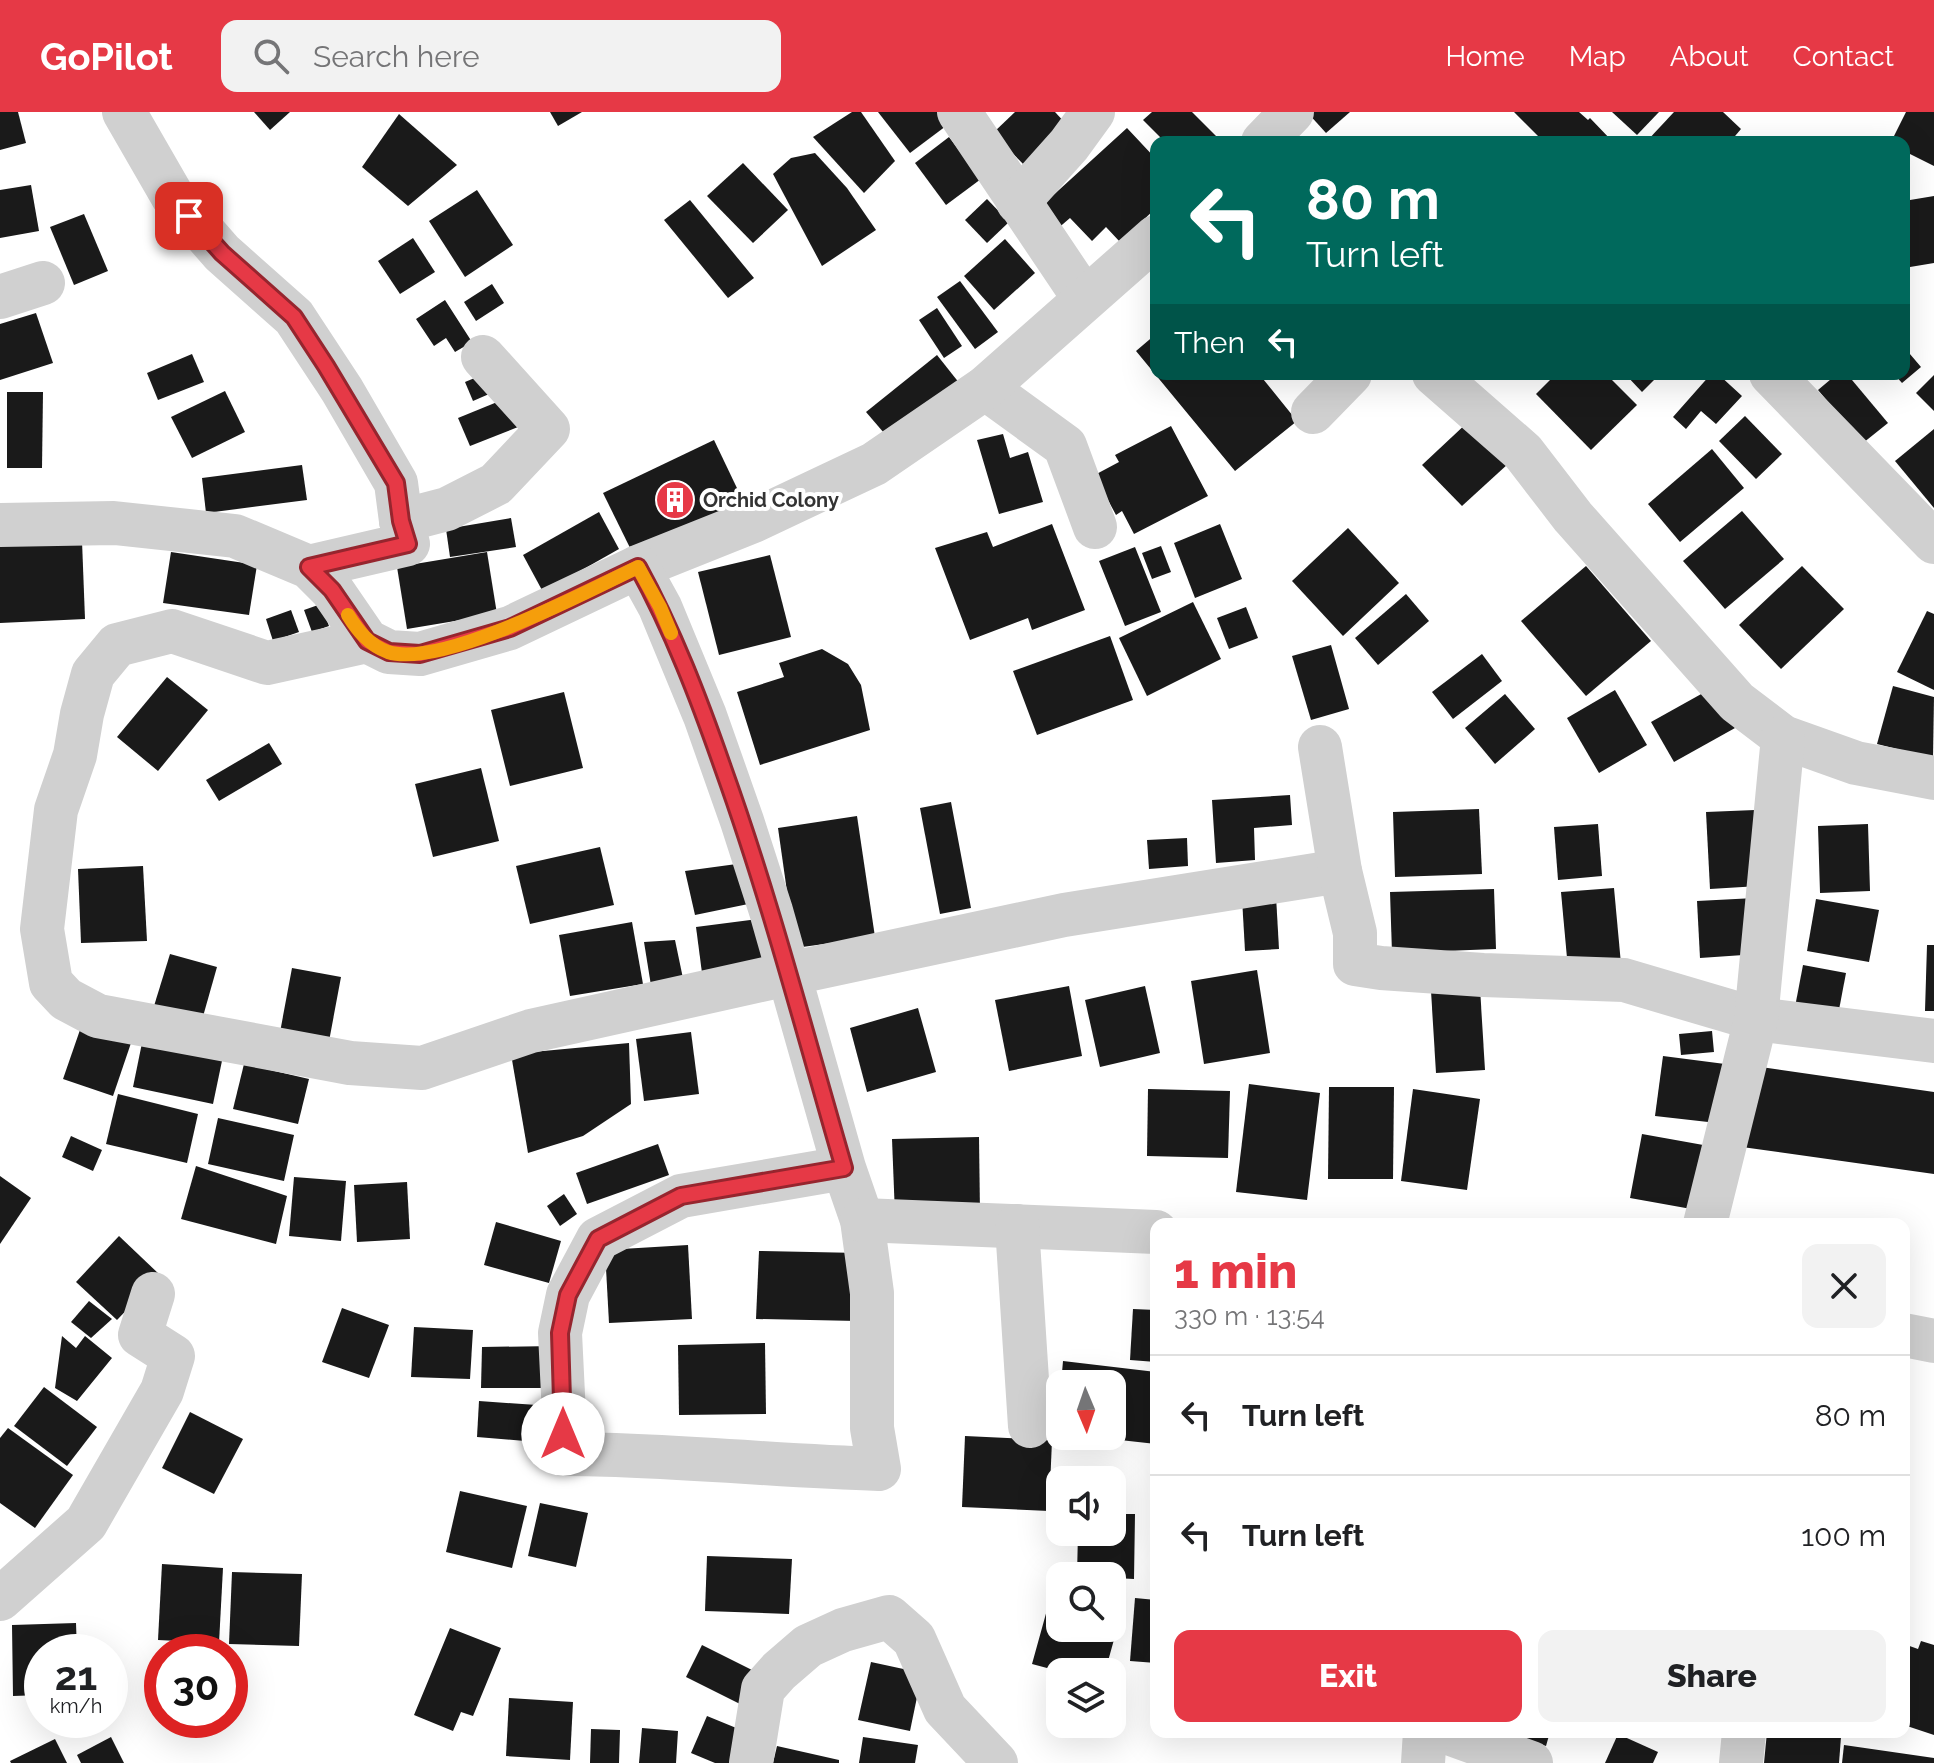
<!DOCTYPE html>
<html lang="en">
<head>
<meta charset="utf-8">
<style>
  body { margin:0; font-family:Raleway,sans-serif; background:#f2f2f2; color:#202124; height:100vh; display:flex; flex-direction:column; font-size:30px; white-space:nowrap }
  * { box-sizing:border-box; margin:0 }
  p { font-size:26px; color:#757577 }
  .icon { flex:none; width:44px; height:44px; fill:none; stroke:currentColor; stroke-width:2; stroke-linecap:round; stroke-linejoin:round }
  .map { position:relative; flex:1; overflow:hidden }
  .drawer { position:absolute; left:1150px; top:1106px; width:760px; height:520px; display:flex; flex-direction:column; background:#fff; border-radius:16px; box-shadow:0 8px 32px #0002 }
  .drawer>* { flex:none }
  .top-card { position:absolute; left:1150px; top:24px; width:760px; height:244px; border-radius:16px; box-shadow:0 8px 32px #0002; background:#00695c; color:#fff; overflow:hidden }
  .needle { width:52px; rotate:178deg }
  .fabs { position:absolute; left:1046px; top:1258px; display:grid; gap:16px }
  .fabs a { display:grid; place-items:center; width:80px; height:80px; border-radius:16px; background:#fff; box-shadow:0 8px 32px #0002; font-size:40px }
  .speed { position:absolute; left:24px; top:1522px; display:flex; gap:16px; font-size:40px; font-weight:700; text-align:center }
  .speed>* { display:grid; place-content:center; width:104px; height:104px; border-radius:50%; background:#fff; box-shadow:0 8px 32px #0002; line-height:1 }
  .speed small { font-size:20px; font-weight:400 }
  .speed .limit { border:12px solid #d22; background:#fff; color:#111 }
  .pin { position:absolute; display:grid; place-items:center; width:68px; height:68px; color:#fff; margin:-34px; border-radius:16px; box-shadow:0 4px 12px #0006 }
  .me { position:absolute; width:88px; margin:-44px; rotate:0deg; stroke-linejoin:round; filter:drop-shadow(0 0 6px #0008) }
  .turn { display:flex; align-items:center; gap:28px; height:168px; padding:0 24px; font-size:36px }
  .turn .icon { width:104px; height:104px; stroke-width:2.5 }
  .turn b { display:block; font-size:56px; line-height:68px }
  .then { display:flex; align-items:center; height:76px; padding:0 24px; background:#0003; gap:16px; font-size:30px }
  .round { display:grid; place-items:center; flex:none; width:84px; height:84px; border-radius:16px; background:#f2f2f2 }
  .head { display:flex; align-items:center; justify-content:space-between; height:136px; padding:0 24px }
  h1 { font-size:48px; font-weight:800; line-height:60px; color:#e63946 }
  .action { display:flex; gap:16px; margin-top:auto; padding:16px 24px }
  .action a { flex:1; height:92px; border-radius:16px; background:#e63946; color:#fff; font-size:32px; font-weight:800; line-height:92px; text-align:center }
  .action a+a { background:#f2f2f2; color:#202124 }
  ul { padding:0; list-style:none }
  li { display:flex; align-items:center; gap:24px; height:120px; padding:0 24px; border-top:2px solid #e0e0e0 }
  li div { flex:1 }
  li b { display:block; font-size:30px }
  li em { font-style:normal }
  header { display:flex; align-items:center; gap:48px; box-sizing:border-box; height:112px; padding:0 40px; background:#e63946; color:#fff }
  header strong { font-size:38px }
  nav { display:flex; gap:44px; margin-inline-start:auto; font-size:28px }
  .search { width:560px; height:72px; background:#f2f2f2; display:flex; align-items:center; gap:20px; box-sizing:border-box; padding:0 28px; border-radius:16px; color:#757577; font-size:30px }
  .map>svg:first-child { display:block }
  .building { fill:#1a1a1a }
  .lines { fill:none; stroke-linecap:round; stroke-linejoin:round }
  .minor { stroke:#d0d0d0; stroke-width:44 }
  .route-casing { stroke:#96252e; stroke-width:20 }
  .route { stroke:#e63946; stroke-width:14 }
  .slow { stroke:#f59e0b; stroke-width:14 }
  .labels { text-anchor:middle; dominant-baseline:central; stroke-width:8; stroke-linejoin:round; paint-order:stroke }
  .poi-label { font-size:20px; font-weight:bold; fill:#333; stroke:#fff; text-anchor:start }
</style>
</head>
<body>
<header>
<strong>GoPilot</strong>
<div class="search"><svg class="icon" aria-label="search" viewBox="0 0 24 24"><circle cx="10" cy="10" r="6"/><path d="M15 15l6 6"/></svg>Search here</div>
<nav><a>Home</a><a>Map</a><a>About</a><a>Contact</a></nav>
</header>
<div class="map">
<svg width="1934" height="1651" viewBox="0 0 1934 1651">
  <rect width="100%" height="100%" fill="#fff"/>
  <!-- building -->
  <g class="building">
    <polygon points="0,0 18,0 26,31 0,38"/>
    <polygon points="254,0 290,0 270,18"/>
    <polygon points="550,0 582,0 558,14"/>
    <polygon points="852,0 861,0 895,49 864,81 813,25"/>
    <polygon points="878,0 948,0 954,8 910,41"/>
    <polygon points="1015,0 1055,0 1067,13 1025,54 993,21"/>
    <polygon points="1152,0 1192,0 1222,30 1165,30 1143,8"/>
    <polygon points="1307,0 1350,0 1326,21"/>
    <polygon points="1514,0 1579,0 1588,8 1590,6 1613,30 1544,30"/>
    <polygon points="1612,0 1659,0 1637,23"/>
    <polygon points="1674,0 1723,0 1741,17 1730,30 1646,30"/>
    <polygon points="1906,0 1934,0 1934,54 1904,39 1904,30 1891,30"/>
    <polygon points="399,2 457,53 408,94 362,55"/>
    <polygon points="1127,16 1156,47 1156,96 1120,130 1106,115 1092,129 1070,106 1056,118 1037,98"/>
    <polygon points="949,25 981,67 946,93 915,51"/>
    <polygon points="815,41 847,76 876,118 822,154 773,62 791,46"/>
    <polygon points="743,51 788,98 753,131 707,84"/>
    <polygon points="31,73 39,119 0,126 0,78"/>
    <polygon points="477,78 513,133 465,165 429,109"/>
    <polygon points="1934,84 1934,151 1904,156 1904,89"/>
    <polygon points="987,87 1009,110 987,131 965,108"/>
    <polygon points="690,88 754,166 728,186 664,108"/>
    <polygon points="84,102 108,159 74,173 50,115"/>
    <polygon points="413,126 435,160 400,182 378,149"/>
    <polygon points="1005,127 1035,161 994,198 964,164"/>
    <polygon points="960,169 998,220 975,237 937,185"/>
    <polygon points="492,172 504,191 476,209 464,190"/>
    <polygon points="445,188 472,230 455,240 446,226 434,234 416,207"/>
    <polygon points="937,196 962,234 944,246 919,208"/>
    <polygon points="36,201 53,251 0,268 0,212"/>
    <polygon points="1156,222 1156,262 1259,262 1297,309 1235,359 1136,239"/>
    <polygon points="1904,235 1921,255 1902,271 1894,262 1904,262"/>
    <polygon points="192,242 204,270 158,288 147,261"/>
    <polygon points="937,243 960,272 890,328 866,300"/>
    <polygon points="489,260 496,279 473,289 465,270"/>
    <polygon points="1556,262 1606,262 1637,293 1591,338 1536,282"/>
    <polygon points="1625,262 1660,262 1642,280"/>
    <polygon points="1711,262 1718,262 1742,284 1716,312 1701,299 1686,317 1673,305"/>
    <polygon points="1837,262 1847,262 1888,311 1863,331 1818,278"/>
    <polygon points="1934,263 1934,299 1916,281"/>
    <polygon points="225,279 245,320 192,346 171,305"/>
    <polygon points="7,280 43,280 42,356 7,356"/>
    <polygon points="507,286 518,315 470,334 458,306"/>
    <polygon points="1745,304 1782,342 1756,367 1719,329"/>
    <polygon points="1469,309 1509,351 1462,394 1422,353"/>
    <polygon points="1171,314 1208,384 1134,422 1122,399 1116,403 1101,375 1089,366 1119,350 1115,343"/>
    <polygon points="1934,317 1934,396 1895,349"/>
    <polygon points="1003,322 1010,346 1028,340 1043,390 999,402 977,328"/>
    <polygon points="714,328 746,395 636,448 603,381"/>
    <polygon points="1712,337 1744,376 1680,430 1648,392"/>
    <polygon points="302,353 307,388 206,401 202,366"/>
    <polygon points="1742,399 1784,447 1725,497 1683,449"/>
    <polygon points="599,400 619,437 543,480 523,443"/>
    <polygon points="511,406 516,435 450,445 446,417"/>
    <polygon points="1052,412 1085,498 1032,518 1028,506 970,528 935,436 987,420 993,435"/>
    <polygon points="1220,412 1242,467 1195,486 1174,431"/>
    <polygon points="1348,416 1399,471 1343,524 1292,469"/>
    <polygon points="82,429 85,507 0,511 0,433"/>
    <polygon points="1161,434 1171,460 1152,467 1142,441"/>
    <polygon points="1135,435 1161,500 1125,514 1099,449"/>
    <polygon points="171,440 257,453 249,503 163,491"/>
    <polygon points="487,440 497,502 407,517 397,455"/>
    <polygon points="770,443 791,525 719,543 698,460"/>
    <polygon points="1586,454 1651,529 1586,584 1521,509"/>
    <polygon points="1802,454 1844,497 1781,557 1739,513"/>
    <polygon points="1406,482 1429,509 1378,553 1355,526"/>
    <polygon points="1193,490 1221,547 1147,584 1119,526"/>
    <polygon points="321,492 329,514 312,520 304,498"/>
    <polygon points="1246,495 1258,526 1229,537 1217,506"/>
    <polygon points="291,498 299,520 273,529 266,507"/>
    <polygon points="1927,499 1934,502 1934,578 1897,560"/>
    <polygon points="1110,524 1133,588 1037,623 1013,559"/>
    <polygon points="1331,533 1349,597 1311,608 1292,544"/>
    <polygon points="822,537 848,552 861,573 870,618 760,653 737,580 784,565 779,551"/>
    <polygon points="1482,542 1502,569 1453,607 1432,580"/>
    <polygon points="167,565 208,598 158,659 117,625"/>
    <polygon points="1893,574 1934,585 1933,646 1877,632"/>
    <polygon points="1712,576 1735,616 1674,650 1651,610"/>
    <polygon points="1615,578 1647,633 1599,661 1567,606"/>
    <polygon points="564,580 583,656 510,674 491,598"/>
    <polygon points="1505,582 1535,617 1495,652 1465,616"/>
    <polygon points="269,631 282,652 219,689 206,668"/>
    <polygon points="481,656 499,729 433,745 415,672"/>
    <polygon points="1290,683 1292,713 1254,716 1255,748 1216,751 1212,688"/>
    <polygon points="951,690 971,796 940,802 920,696"/>
    <polygon points="1479,697 1482,762 1395,765 1393,700"/>
    <polygon points="1755,698 1759,774 1710,777 1706,700"/>
    <polygon points="857,704 875,825 795,836 778,716"/>
    <polygon points="1598,712 1602,764 1558,768 1554,715"/>
    <polygon points="1868,712 1870,779 1820,781 1818,714"/>
    <polygon points="1187,726 1188,754 1149,757 1147,728"/>
    <polygon points="600,735 614,793 530,812 516,754"/>
    <polygon points="744,751 758,790 695,803 685,759"/>
    <polygon points="143,754 147,829 81,831 78,757"/>
    <polygon points="1614,776 1621,852 1568,857 1561,780"/>
    <polygon points="1494,777 1496,837 1392,841 1390,780"/>
    <polygon points="1276,784 1279,837 1245,839 1242,786"/>
    <polygon points="1755,786 1758,842 1700,846 1697,789"/>
    <polygon points="1816,787 1879,798 1869,850 1807,839"/>
    <polygon points="758,807 764,853 702,861 696,815"/>
    <polygon points="632,810 643,872 570,884 559,823"/>
    <polygon points="675,828 685,876 653,886 644,830"/>
    <polygon points="1927,833 1934,833 1934,899 1925,899"/>
    <polygon points="170,842 217,855 202,908 154,894"/>
    <polygon points="1803,853 1846,861 1838,903 1795,895"/>
    <polygon points="292,856 341,865 327,940 278,931"/>
    <polygon points="1257,858 1270,941 1204,952 1191,869"/>
    <polygon points="1069,874 1082,944 1009,959 995,888"/>
    <polygon points="1145,874 1160,941 1100,955 1085,888"/>
    <polygon points="1480,876 1485,958 1436,961 1431,879"/>
    <polygon points="918,896 936,960 867,980 850,916"/>
    <polygon points="81,915 131,931 113,984 63,967"/>
    <polygon points="1712,919 1714,940 1681,943 1679,922"/>
    <polygon points="691,920 699,982 644,989 636,927"/>
    <polygon points="143,926 223,944 213,992 133,975"/>
    <polygon points="629,931 631,992 583,1024 528,1041 511,942"/>
    <polygon points="1663,944 1725,952 1717,1011 1655,1004"/>
    <polygon points="244,952 309,967 298,1012 233,997"/>
    <polygon points="1754,954 1934,980 1934,1062 1742,1035"/>
    <polygon points="1249,972 1320,981 1307,1088 1236,1080"/>
    <polygon points="1329,975 1394,975 1393,1067 1328,1067"/>
    <polygon points="1148,977 1230,979 1228,1046 1147,1044"/>
    <polygon points="1413,977 1480,987 1467,1078 1401,1069"/>
    <polygon points="118,982 198,1002 187,1051 106,1032"/>
    <polygon points="218,1006 294,1023 284,1069 208,1052"/>
    <polygon points="1642,1022 1720,1036 1708,1100 1630,1086"/>
    <polygon points="71,1024 102,1038 93,1059 62,1045"/>
    <polygon points="979,1025 980,1102 895,1103 892,1027"/>
    <polygon points="658,1032 669,1063 587,1092 576,1061"/>
    <polygon points="196,1054 287,1084 276,1132 181,1107"/>
    <polygon points="0,1064 31,1086 0,1132"/>
    <polygon points="294,1065 346,1069 341,1129 289,1124"/>
    <polygon points="407,1070 410,1127 357,1130 354,1073"/>
    <polygon points="564,1082 577,1102 560,1114 547,1094"/>
    <polygon points="496,1110 561,1129 549,1171 484,1153"/>
    <polygon points="119,1124 160,1163 117,1208 76,1170"/>
    <polygon points="688,1133 692,1207 609,1211 605,1138"/>
    <polygon points="759,1139 860,1141 858,1209 756,1207"/>
    <polygon points="89,1189 112,1207 91,1226 71,1210"/>
    <polygon points="342,1196 389,1213 369,1266 322,1250"/>
    <polygon points="1133,1197 1156,1198 1156,1250 1130,1248"/>
    <polygon points="414,1215 473,1218 470,1267 411,1265"/>
    <polygon points="62,1224 76,1236 85,1224 112,1246 77,1289 55,1276"/>
    <polygon points="765,1231 766,1302 679,1303 678,1233"/>
    <polygon points="555,1234 555,1276 481,1276 482,1235"/>
    <polygon points="1063,1249 1156,1260 1156,1332 1102,1326 1112,1324 1112,1272 1061,1272"/>
    <polygon points="44,1275 97,1315 67,1354 14,1314"/>
    <polygon points="479,1289 551,1294 548,1331 477,1325"/>
    <polygon points="190,1300 243,1327 214,1382 162,1356"/>
    <polygon points="8,1316 73,1363 35,1416 0,1391 0,1326"/>
    <polygon points="965,1324 1052,1328 1049,1399 962,1395"/>
    <polygon points="460,1379 527,1394 512,1456 446,1440"/>
    <polygon points="540,1391 588,1401 576,1455 528,1444"/>
    <polygon points="1112,1402 1135,1402 1134,1467 1077,1464 1078,1420 1112,1420"/>
    <polygon points="707,1444 792,1447 789,1502 705,1499"/>
    <polygon points="162,1452 223,1456 219,1531 158,1528"/>
    <polygon points="232,1460 302,1462 299,1534 229,1532"/>
    <polygon points="1055,1469 1060,1470 1060,1516 1112,1516 1112,1485 1125,1488 1105,1560 1062,1560 1032,1552"/>
    <polygon points="1135,1486 1156,1488 1156,1551 1130,1549"/>
    <polygon points="76,1511 77,1540 42,1540 42,1583 13,1584 12,1513"/>
    <polygon points="450,1516 501,1536 473,1604 461,1600 453,1619 414,1603"/>
    <polygon points="1921,1529 1934,1533 1934,1623 1904,1613 1904,1532 1918,1537"/>
    <polygon points="702,1533 756,1560 740,1592 686,1565"/>
    <polygon points="871,1550 922,1561 910,1619 858,1608"/>
    <polygon points="509,1586 573,1590 570,1648 506,1644"/>
    <polygon points="707,1604 746,1620 733,1651 715,1651 691,1641"/>
    <polygon points="642,1616 678,1619 676,1651 639,1651"/>
    <polygon points="591,1617 620,1618 619,1651 590,1651"/>
    <polygon points="1500,1620 1550,1620 1546,1634"/>
    <polygon points="1767,1620 1841,1625 1839,1651 1764,1651"/>
    <polygon points="1618,1622 1658,1640 1653,1651 1605,1651"/>
    <polygon points="111,1625 124,1651 81,1651 77,1643"/>
    <polygon points="863,1625 918,1633 915,1651 859,1651"/>
    <polygon points="55,1627 67,1651 11,1651 10,1649"/>
    <polygon points="1844,1633 1934,1646 1934,1651 1842,1651"/>
    <polygon points="777,1634 839,1648 839,1651 773,1651"/>
  </g>
  <g class="lines">
    <!-- minor -->
    <g class="minor">
      <polyline points="124,0 173,85 222,141 294,205 342,278 396,371 401,409 408,432 309,455"/>
      <polyline points="959,0 1084,186"/>
      <polyline points="1263,30 1292,0"/>
      <polyline points="1018,90 1069,33 1093,0"/>
      <polyline points="0,185 43,171"/>
      <polyline points="1434,262 1523,340 1573,405 1737,590 1783,625 1856,651 1934,666"/>
      <polyline points="1771,262 1934,430"/>
      <polyline points="985,276 1065,334 1095,415"/>
      <polyline points="1313,300 1350,262"/>
      <polyline points="401,409 447,397 496,372 548,317 483,245"/>
      <polyline points="0,413 114,411 235,424 309,455 332,478 367,529 389,540 420,542 510,516 638,455 753,409 874,352 985,276 1156,125"/>
      <path d="M 638,455 L 660,495 L 705,604 L 742,709 L 771,799 L 844,1056 L 862,1108 L 872,1181 L 872,1316 L 879,1357 C 773,1354 668,1342 562,1342 L 564,1303 L 560,1221 L 568,1183 L 598,1127 L 681,1084 L 844,1056"/>
      <polyline points="367,529 267,551 172,519 117,533 93,562 82,602 75,643 56,698 42,817 51,871 66,887 98,904 350,951 422,956 531,919 788,862 1064,803 1340,759"/>
      <polyline points="1320,635 1340,759 1355,821 1355,852 1381,856 1483,863 1624,868 1756,907 1934,929"/>
      <polyline points="862,1108 1156,1120"/>
      <polyline points="1705,1112 1756,907 1783,625"/>
      <polyline points="1017,1114 1030,1314"/>
      <polyline points="1904,1223 1934,1229"/>
      <polyline points="0,1487 86,1411 162,1279 173,1244 140,1223 153,1182"/>
      <polyline points="1446,1620 1531,1651"/>
      <polyline points="751,1651 763,1577 779,1559 808,1534 843,1518 889,1505 914,1527 945,1597 996,1651"/>
      <polyline points="1423,1651 1425,1620"/>
      <polyline points="1741,1651 1744,1620"/>
    </g>
  </g>
  <g class="lines">
    <!-- route casing -->
    <g class="route-casing">
      <path id="route" d="M 189,104 L 222,141 L 294,205 L 326,254 L 396,371 L 401,409 L 408,432 L 309,455 L 332,478 L 367,529 L 389,540 L 420,542 L 510,516 L 638,455 C 673,519 699,587 723,656 C 770,787 805,922 844,1056 L 681,1084 L 598,1127 L 568,1183 L 560,1221 L 563,1322"/>
    </g>
    <!-- route -->
    <use href="#route" class="route"/>
    <!-- slow -->
    <path class="slow" d="M 348,503 C 358,519 369,533 388,540 C 441,557 586,480 638,455 L 660,495 L 671,521"/>
  </g>
  <!-- icons -->
  <defs>
    <g id="building-disc" transform="scale(2)"><circle r="9.5" fill="#e63946" stroke="#fff"/><path d="M-4-6H4V6H1V3H-1V6H-4ZM-2.5-4.3h1.7v1.8h-1.7ZM.8-4.3h1.7v1.8H.8ZM-2.5-1h1.7V.8h-1.7ZM.8-1h1.7V.8H.8Z" fill="#fff"/></g>
  </defs>
  <g fill-rule="evenodd">
    <use href="#building-disc" x="675" y="388"/>
  </g>
  <g class="labels">
    <!-- poi labels -->
    <g class="poi-label">
      <text x="703" y="388">Orchid Colony</text>
    </g>
  </g>
</svg>
<div class="fabs">
<a><svg class="needle" viewBox="-14 -14 28 28"><path d="M0-13l5 13h-10z" fill="#e53935"/><path d="M0 13l5-13h-10z" fill="#757577"/></svg></a>
<a><svg class="icon" aria-label="sound" viewBox="0 0 24 24"><path d="M4 9h4l5-4v14l-5-4H4zM17 9q2 3 0 6"/></svg></a>
<a><svg class="icon" aria-label="search" viewBox="0 0 24 24"><circle cx="10" cy="10" r="6"/><path d="M15 15l6 6"/></svg></a>
<a><svg class="icon" aria-label="layers" viewBox="0 0 24 24"><path d="M12 4l9 5-9 5-9-5zM3 14l9 5 9-5"/></svg></a>
</div>
<div class="speed"><div>21<small>km/h</small></div><div class="limit">30</div></div>
<div class="pin" style="left:189px;top:104px;background:#d93025"><svg class="icon" aria-label="arrive" viewBox="0 0 24 24"><path d="M6 21V4h12l-3 4 3 4H6"/></svg></div>
<svg class="me" style="left:563px;top:1322px" viewBox="-20 -20 40 40"><circle r="19" fill="#fff"/><path d="M0-13L10 11 0 6-10 11z" fill="#e63946"/></svg>
<div class="top-card">
<div class="turn"><svg class="icon" aria-label="left" viewBox="0 0 24 24"><path d="M17 20v-9H6M10 6l-5 5 5 5"/></svg><div><b>80 m</b>Turn left</div></div>
<div class="then">Then<svg class="icon" aria-label="left" viewBox="0 0 24 24"><path d="M17 20v-9H6M10 6l-5 5 5 5"/></svg></div>
</div>
<section class="drawer">
<div class="head"><div><h1>1 min</h1><p>330 m · 13:54</p></div><a class="round"><svg class="icon" aria-label="close" viewBox="0 0 24 24"><path d="M6 6l12 12M18 6L6 18"/></svg></a></div>
<ul>
<li><svg class="icon" aria-label="left" viewBox="0 0 24 24"><path d="M17 20v-9H6M10 6l-5 5 5 5"/></svg><div><b>Turn left</b></div><em>80 m</em></li>
<li><svg class="icon" aria-label="left" viewBox="0 0 24 24"><path d="M17 20v-9H6M10 6l-5 5 5 5"/></svg><div><b>Turn left</b></div><em>100 m</em></li>
</ul>
<div class="action"><a>Exit</a><a>Share</a></div>
</section>
</div>
</body>
</html>
